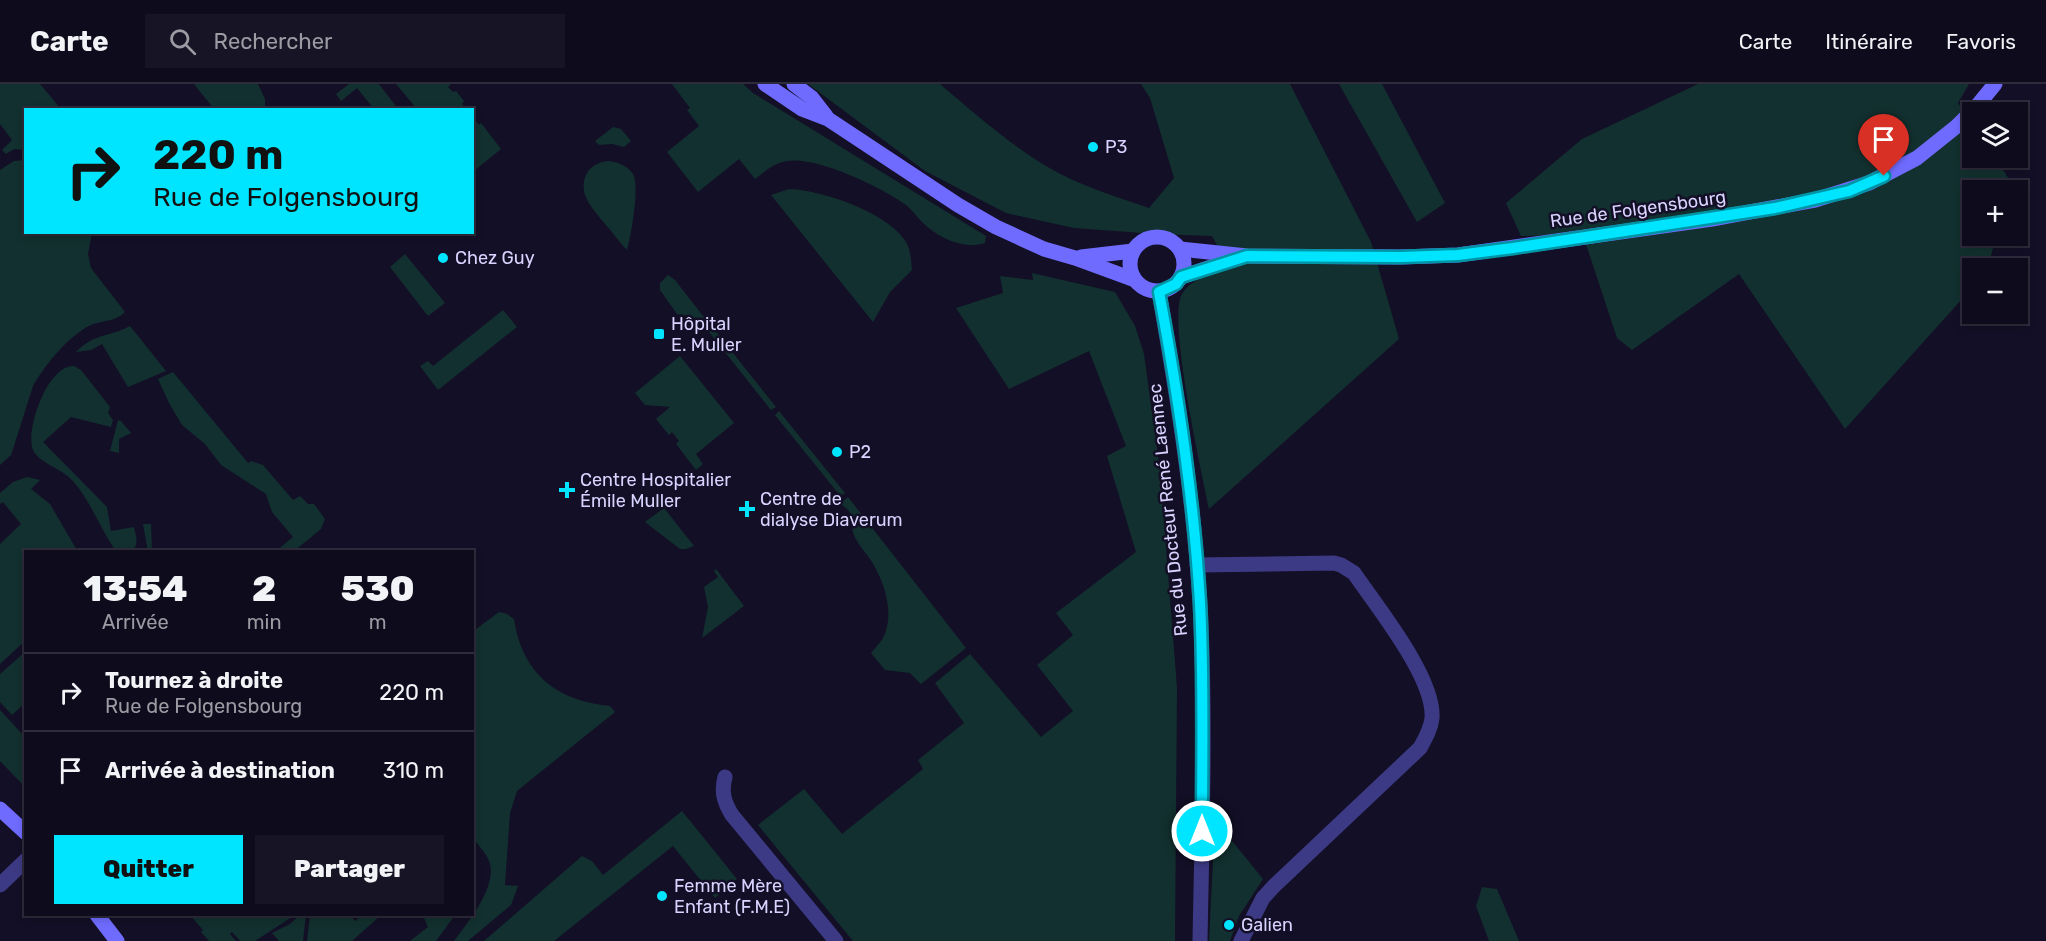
<!DOCTYPE html>
<html lang="fr">
<head>
<meta charset="utf-8">
<style>
  body { margin:0; font-family:Rubik,sans-serif; background:#171425; color:#f1f3f6; height:100vh; display:flex; flex-direction:column; font-size:22px; white-space:nowrap }
  * { box-sizing:border-box; margin:0 }
  p { font-size:20px; color:#9b9ba3 }
  .icon { flex:none; width:33px; height:33px; fill:none; stroke:currentColor; stroke-width:2; stroke-linecap:round; stroke-linejoin:round }
  .map { position:relative; flex:1; overflow:hidden }
  .panel { position:absolute; left:24px; top:466px; width:450px; height:366px; display:flex; flex-direction:column; background:#0e0b1c; border-radius:0px; box-shadow:0 3px 9px #0003,0 0 0 2px #2e2b3b }
  .panel>* { flex:none }
  .banner { position:absolute; left:24px; top:24px; width:450px; height:126px; border-radius:0px; box-shadow:0 3px 9px #0003,0 0 0 2px #2e2b3b; background:#00e5ff; color:#111; overflow:hidden }
  .fabs { position:absolute; left:1962px; top:18px; display:grid; gap:12px }
  .fabs a { display:grid; place-items:center; width:66px; height:66px; border-radius:0px; background:#0e0b1c; box-shadow:0 3px 9px #0003,0 0 0 2px #2e2b3b; font-size:30px }
  .pin { position:absolute; display:grid; place-items:center; width:51px; height:51px; color:#fff; margin:-62px -26px; border-radius:50% 50% 50% 0; rotate:-45deg; box-shadow:0 0 6px #0007 }
  .pin .icon { rotate:45deg }
  .me { position:absolute; width:66px; margin:-33px; rotate:0deg; stroke-linejoin:round; filter:drop-shadow(0 0 4px #0008) }
  .turn { display:flex; align-items:center; gap:21px; height:126px; padding:0 30px; font-size:27px }
  .turn .icon { width:78px; height:78px; stroke-width:2.5 }
  .turn b { display:block; font-size:42px; line-height:51px }
  .eta { display:flex; justify-content:space-evenly; align-items:center; height:102px; text-align:center }
  .eta b { font-size:36px; font-weight:800; line-height:42px }
  .action { display:flex; gap:12px; margin-top:auto; padding:12px 30px }
  .action a { flex:1; height:69px; border-radius:0px; background:#00e5ff; color:#111; font-size:24px; font-weight:800; line-height:69px; text-align:center }
  .action a+a { background:#171425; color:#f1f3f6 }
  ul { padding:0; list-style:none }
  li { display:flex; align-items:center; gap:18px; height:78px; padding:0 30px; border-top:2px solid #2e2b3b }
  li div { flex:1 }
  li b { display:block; font-size:22px }
  li em { font-style:normal }
  header { display:flex; align-items:center; gap:36px; box-sizing:border-box; height:84px; padding:0 30px; background:#0e0b1c; border-bottom:2px solid #2e2b3b }
  header strong { font-size:28px }
  nav { display:flex; gap:33px; margin-inline-start:auto; font-size:21px }
  .search { width:420px; height:54px; background:#171425; display:flex; align-items:center; gap:15px; box-sizing:border-box; padding:0 21px; border-radius:0px; color:#9b9ba3; font-size:22px }
  .map>svg:first-child { display:block }
  .green { fill:#12302f }
  .lines { fill:none; stroke-linecap:round; stroke-linejoin:round }
  .street { stroke:#3d3a85; stroke-width:15 }
  .secondary { stroke:#6f6bff; stroke-width:15 }
  .route-casing { stroke:#0095a6; stroke-width:15 }
  .route { stroke:#00e5ff; stroke-width:10 }
  .poi-dot { fill:#00e5ff; stroke:#130f26; stroke-width:2 }
  .labels { text-anchor:middle; dominant-baseline:central; stroke-width:5; stroke-linejoin:round; paint-order:stroke }
  .poi-label { font-size:18px; fill:#d9d4ff; stroke:#130f26; text-anchor:start }
  .street-label { font-size:18px; fill:#d9d4ff; stroke:#130f26 }
</style>
</head>
<body>
<header>
<strong>Carte</strong>
<div class="search"><svg class="icon" aria-label="search" viewBox="0 0 24 24"><circle cx="10" cy="10" r="6"/><path d="M15 15l6 6"/></svg>Rechercher</div>
<nav><a>Carte</a><a>Itinéraire</a><a>Favoris</a></nav>
</header>
<div class="map">
<svg width="2046" height="857" viewBox="0 0 2046 857">
  <rect width="100%" height="100%" fill="#130f26"/>
  <!-- green -->
  <g class="green">
    <polygon points="0,0 40,0 61,25 26,26 25,66 14,65 6,70 2,66 12,56 0,40"/>
    <polygon points="194,0 258,0 265,15 265,23 262,26 214,25"/>
    <polygon points="349,0 379,0 398,25 374,25 357,4 341,17 336,10"/>
    <polygon points="396,0 451,0 448,3 453,8 456,7 464,17 462,20 466,25 469,23 471,25 417,25"/>
    <path d="M 672,0 L 743,0 L 753,9 L 986,152 L 985,159 C 963,166 939,154 923,139 C 916,132 911,124 903,119 C 879,102 816,72 787,77 C 775,79 765,87 755,95 L 739,75 L 698,108 L 667,68 L 699,42 L 687,26 L 690,24 Z"/>
    <path d="M 808,0 L 940,0 C 974,29 1008,59 1046,82 C 1078,101 1114,112 1149,124 L 1174,94 L 1150,14 L 1141,0 L 1290,0 L 1371,158 L 1399,255 L 1209,425 C 1202,389 1167,235 1182,210 C 1192,194 1212,189 1230,185 L 1212,152 L 1156,150 L 1074,144 L 1006,129 L 925,87 Z"/>
    <polygon points="1339,0 1382,0 1445,119 1417,138"/>
    <polygon points="1698,0 1969,0 1958,19 1972,40 1972,74 1995,74 2011,98 2009,106 1972,106 1972,152 1996,152 1988,184 1972,184 1972,204 1845,345 1739,190 1632,266 1617,254 1583,151 1521,152 1506,119 1582,55"/>
    <polygon points="472,28 476,33 474,35 479,41 481,39 501,65 474,87 472,86"/>
    <polygon points="613,43 621,45 631,57 624,63 612,60 599,61 595,57"/>
    <path d="M 25,76 L 26,148 L 92,149 L 88,170 L 91,184 L 125,228 C 115,238 103,236 91,241 C 69,251 44,282 33,302 L 14,362 L 11,371 L 0,381 L 0,86 L 14,77 Z"/>
    <path d="M 608,77 C 618,78 628,82 633,90 C 640,102 631,152 627,166 C 620,159 613,149 606,141 C 595,127 577,111 586,91 C 590,82 599,78 608,77 Z"/>
    <path d="M 789,105 C 822,106 889,129 906,158 C 911,166 911,177 912,186 L 890,208 L 873,238 L 771,111 Z"/>
    <polygon points="405,170 445,219 428,232 390,183"/>
    <polygon points="1032,189 1115,208 1135,242 1144,270 1160,387 1177,604 1175,857 853,857 758,741 804,705 842,750 923,685 918,676 964,639 935,599 970,570 1041,653 1073,627 1037,581 1073,551 1056,529 1136,468 1107,372 1126,362 1089,267 1009,305 956,224 1003,209 1000,192 1033,196"/>
    <path d="M 668,191 L 675,196 L 710,241 L 702,247 C 697,232 691,232 677,230 L 660,206 L 660,199 Z"/>
    <polygon points="503,226 517,243 438,306 420,282 428,277 433,282"/>
    <path d="M 130,242 L 166,287 L 128,303 L 102,260 L 91,266 L 76,268 C 96,248 108,254 130,242 Z"/>
    <polygon points="714,245 776,323 771,326 709,248"/>
    <polygon points="680,272 734,339 696,370 703,380 696,386 676,360 679,357 672,348 669,351 656,335 670,323 645,321 635,309"/>
    <path d="M 74,282 L 81,286 L 110,323 L 108,329 L 113,336 L 111,343 L 71,333 L 43,358 L 107,423 L 111,447 L 134,443 C 136,453 140,462 130,468 L 116,467 C 100,445 91,417 72,396 C 62,385 38,378 33,366 C 25,347 47,281 74,282 Z"/>
    <polygon points="173,288 248,379 251,377 263,381 293,416 300,412 308,420 314,420 325,435 321,445 293,468 275,468 293,453 272,428 266,410 221,381 205,360 182,341 169,319 158,295"/>
    <polygon points="779,327 845,409 836,416 833,413 838,409 775,331"/>
    <polygon points="118,336 121,337 131,349 119,355 119,369 110,367"/>
    <polygon points="27,393 40,396 31,405 50,420 78,468 26,468 25,557 0,580 0,460 21,440 3,418 0,420 0,409 13,398"/>
    <path d="M 848,413 L 966,564 L 921,600 L 910,589 L 885,586 L 871,569 C 875,564 880,559 883,554 C 895,531 885,499 872,478 C 867,470 858,461 854,451 C 849,438 858,430 840,420 Z"/>
    <polygon points="664,424 694,462 686,465 680,465 645,438"/>
    <polygon points="143,440 151,440 152,468 148,468"/>
    <polygon points="716,485 744,522 702,554 708,523 704,503 718,493 714,487"/>
    <path d="M 499,528 L 507,530 L 514,535 C 522,590 557,617 610,622 L 615,628 L 517,707 L 510,729 L 505,801 L 518,802 L 511,821 L 468,857 L 454,857 C 467,839 499,801 489,777 C 486,769 478,761 473,754 L 472,548 Z"/>
    <polygon points="25,568 25,619 12,631 0,618 0,590"/>
    <polygon points="0,626 25,653 25,703 0,677"/>
    <polygon points="682,727 737,795 715,814 673,762 554,857 484,857 582,772 592,777 603,791"/>
    <polygon points="1215,736 1263,795 1239,832 1230,857 1209,857"/>
    <polygon points="1482,803 1497,805 1519,857 1489,857 1476,822"/>
    <polygon points="190,831 295,831 255,857 240,857 232,848 230,850 236,857 209,857 201,848 203,846"/>
    <polygon points="300,831 306,831 303,857 279,857 272,849 290,840"/>
    <polygon points="310,831 350,831 355,837 362,831 381,831 352,857 307,857"/>
    <polygon points="425,831 455,831 436,857 410,857 428,843 424,834"/>
  </g>
  <g class="lines">
    <!-- street -->
    <g class="street">
      <path d="M 1159,208 C 1177,311 1194,415 1200,520 C 1206,632 1202,745 1200,857"/>
      <path d="M 1197,481 L 1334,479 L 1341,481 L 1354,489 C 1377,523 1435,594 1432,634 C 1431,645 1425,655 1420,664 L 1274,802 L 1263,814 L 1241,857"/>
      <path d="M 725,693 C 721,708 724,718 732,731 L 836,857"/>
      <polyline points="0,801 26,776"/>
    </g>
    <!-- secondary -->
    <g class="secondary">
      <polyline points="765,0 802,25 828,35 958,121 996,143 1044,165 1075,174 1135,196"/>
      <polyline points="794,0 812,14 826,32"/>
      <circle cx="1157" cy="180" r="27"/>
      <polyline points="1180,165 1247,172 1401,173 1458,171 1712,135 1815,116 1869,99 1917,74 1957,42 1977,22 1995,0"/>
      <polyline points="1081,173 1133,167"/>
      <polyline points="1181,193 1238,174"/>
      <polyline points="0,725 26,749"/>
      <polyline points="97,831 117,857"/>
    </g>
  </g>
  <g class="lines">
    <!-- route casing -->
    <g class="route-casing">
      <path id="route" d="M 1202,747 C 1202,671 1204,595 1200,519 C 1194,415 1178,310 1159,208 L 1176,200 L 1181,193 L 1247,172 L 1401,173 L 1458,171 L 1513,164 L 1775,124 L 1849,107 L 1884,92"/>
    </g>
    <!-- route -->
    <use href="#route" class="route"/>
  </g>
  <!-- markers -->
  <g class="poi-dot">
    <circle cx="1093" cy="63" r="6"/>
    <circle cx="443" cy="174" r="6"/>
    <rect x="653" y="244" width="12" height="12" rx="3"/>
    <circle cx="837" cy="368" r="6"/>
    <path d="M564 397h6v6h6v6h-6v6h-6v-6h-6v-6h6z"/>
    <path d="M744 416h6v6h6v6h-6v6h-6v-6h-6v-6h6z"/>
    <circle cx="662" cy="812" r="6"/>
    <circle cx="1229" cy="841" r="6"/>
  </g>
  <g class="labels">
    <!-- poi labels -->
    <g class="poi-label">
      <text x="1105" y="63">P3</text>
      <text x="455" y="174">Chez Guy</text>
      <text x="671" y="240">Hôpital<tspan x="671" dy="21">E. Muller</tspan></text>
      <text x="849" y="368">P2</text>
      <text x="580" y="396">Centre Hospitalier<tspan x="580" dy="21">Émile Muller</tspan></text>
      <text x="760" y="415">Centre de<tspan x="760" dy="21">dialyse Diaverum</tspan></text>
      <text x="674" y="802">Femme Mère<tspan x="674" dy="21">Enfant (F.M.E)</tspan></text>
      <text x="1241" y="841">Galien</text>
    </g>
    <!-- street labels -->
    <g class="street-label">
      <text transform="translate(1638 125) rotate(-8)">Rue de Folgensbourg</text>
      <text transform="translate(1168 426) rotate(-96)">Rue du Docteur René Laennec</text>
    </g>
  </g>
</svg>
<div class="fabs">
<a><svg class="icon" aria-label="layers" viewBox="0 0 24 24"><path d="M12 4l9 5-9 5-9-5zM3 14l9 5 9-5"/></svg></a>
<a>+</a>
<a>−</a>
</div>
<div class="pin" style="left:1884px;top:92px;background:#d93025"><svg class="icon" aria-label="arrive" viewBox="0 0 24 24"><path d="M6 21V4h12l-3 4 3 4H6"/></svg></div>
<svg class="me" style="left:1202px;top:747px" viewBox="-20 -20 40 40"><circle r="17" fill="#00e5ff" stroke="#fff" stroke-width="3"/><path d="M0-11L8 9 0 5-8 9z" fill="#fff"/></svg>
<div class="banner">
<div class="turn"><svg class="icon" aria-label="right" viewBox="0 0 24 24"><path d="M7 20v-9h11M14 6l5 5-5 5"/></svg><div><b>220 m</b>Rue de Folgensbourg</div></div>
</div>
<section class="panel">
<div class="eta">
<div><b>13:54</b><p>Arrivée</p></div>
<div><b>2</b><p>min</p></div>
<div><b>530</b><p>m</p></div>
</div>
<ul>
<li><svg class="icon" aria-label="right" viewBox="0 0 24 24"><path d="M7 20v-9h11M14 6l5 5-5 5"/></svg><div><b>Tournez à droite</b><p>Rue de Folgensbourg</p></div><em>220 m</em></li>
<li><svg class="icon" aria-label="arrive" viewBox="0 0 24 24"><path d="M6 21V4h12l-3 4 3 4H6"/></svg><div><b>Arrivée à destination</b></div><em>310 m</em></li>
</ul>
<div class="action"><a>Quitter</a><a>Partager</a></div>
</section>
</div>
</body>
</html>
